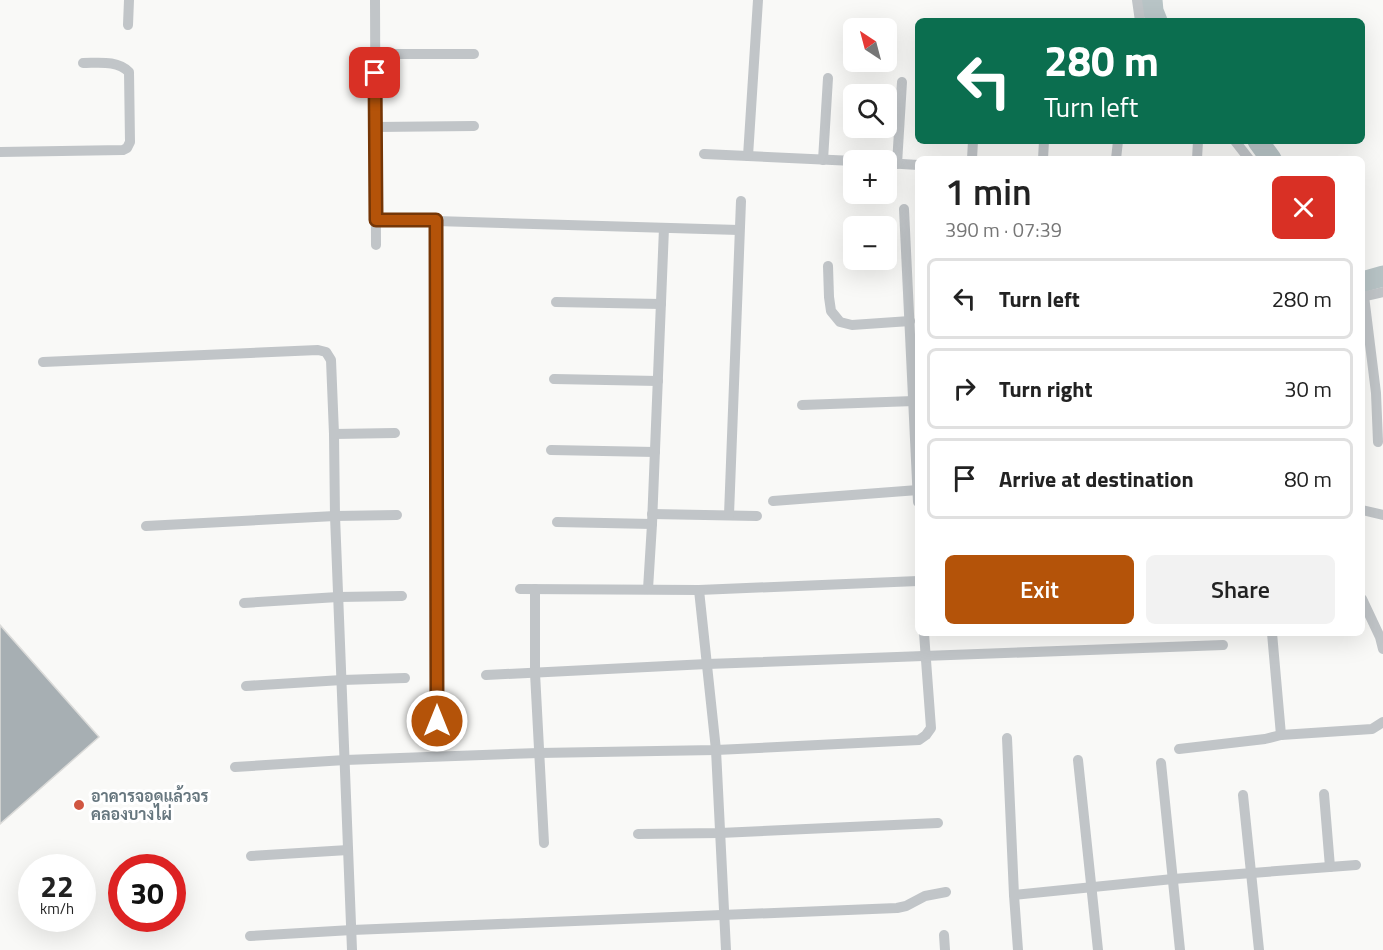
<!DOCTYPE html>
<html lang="en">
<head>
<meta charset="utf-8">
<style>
  body { margin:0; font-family:"Titillium Web",Sarabun,sans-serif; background:#f2f2f2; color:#222; height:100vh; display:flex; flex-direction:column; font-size:22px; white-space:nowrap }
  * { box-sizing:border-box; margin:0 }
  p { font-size:20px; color:#767676 }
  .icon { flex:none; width:33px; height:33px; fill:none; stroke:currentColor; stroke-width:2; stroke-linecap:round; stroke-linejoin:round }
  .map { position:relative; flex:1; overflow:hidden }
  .details { position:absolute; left:915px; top:156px; width:450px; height:480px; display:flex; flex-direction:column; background:#fff; border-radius:9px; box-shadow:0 6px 24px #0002 }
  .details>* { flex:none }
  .top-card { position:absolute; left:915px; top:18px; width:450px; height:126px; border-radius:9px; box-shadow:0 6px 24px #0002; background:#0b6e4f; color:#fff; overflow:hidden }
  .needle { width:39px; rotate:324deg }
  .tools { position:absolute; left:843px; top:18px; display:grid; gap:12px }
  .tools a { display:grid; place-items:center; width:54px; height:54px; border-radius:9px; background:#fff; box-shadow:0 6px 24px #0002; font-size:30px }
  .speed { position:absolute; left:18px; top:854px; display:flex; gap:12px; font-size:30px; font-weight:700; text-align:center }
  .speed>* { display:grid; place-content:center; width:78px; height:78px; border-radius:50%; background:#fff; box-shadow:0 6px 24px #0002; line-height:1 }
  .speed small { font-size:15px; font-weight:400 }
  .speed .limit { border:9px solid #d22; background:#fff; color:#111 }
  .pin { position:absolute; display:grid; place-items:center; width:51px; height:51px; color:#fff; margin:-26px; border-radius:12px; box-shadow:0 3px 9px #0006 }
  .me { position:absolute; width:66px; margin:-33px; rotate:0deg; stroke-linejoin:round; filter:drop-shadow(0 0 4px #0008) }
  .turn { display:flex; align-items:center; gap:21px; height:126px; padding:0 30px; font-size:27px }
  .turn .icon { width:78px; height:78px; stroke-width:2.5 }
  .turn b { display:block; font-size:42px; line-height:51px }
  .round { display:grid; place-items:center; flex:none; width:63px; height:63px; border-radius:9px; background:#f2f2f2 }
  .headline { display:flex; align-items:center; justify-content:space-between; height:102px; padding:0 30px }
  h1 { font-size:36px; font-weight:600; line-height:45px }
  .action { display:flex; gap:12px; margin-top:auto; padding:12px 30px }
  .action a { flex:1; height:69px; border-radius:9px; background:#b45309; color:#fff; font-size:24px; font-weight:600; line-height:69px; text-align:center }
  .action a+a { background:#f2f2f2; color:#222 }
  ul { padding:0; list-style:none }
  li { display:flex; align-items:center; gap:18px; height:81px; margin:0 12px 9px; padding:0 18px; border:3px solid #e0e0e0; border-radius:9px }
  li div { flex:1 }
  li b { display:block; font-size:22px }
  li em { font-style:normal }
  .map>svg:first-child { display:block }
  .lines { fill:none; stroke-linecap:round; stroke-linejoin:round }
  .river { stroke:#b8c4c6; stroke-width:21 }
  .building { fill:#a7afb3; stroke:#dbdbd9; stroke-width:1.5 }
  .street { stroke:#c1c5c8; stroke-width:10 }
  .route-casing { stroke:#753606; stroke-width:15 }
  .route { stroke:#b45309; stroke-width:10 }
  .poi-dot { fill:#d05640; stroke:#fff; stroke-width:2 }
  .labels { text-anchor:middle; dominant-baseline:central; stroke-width:6; stroke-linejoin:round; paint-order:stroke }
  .poi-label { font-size:16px; font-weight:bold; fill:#67777f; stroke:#fff; text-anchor:start }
</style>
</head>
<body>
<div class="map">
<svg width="1383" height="950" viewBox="0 0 1383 950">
  <rect width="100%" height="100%" fill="#f9f9f7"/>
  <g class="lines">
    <!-- river -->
    <g class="river">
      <polyline points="1152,0 1153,11 1157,21"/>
      <polyline points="1258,141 1271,159"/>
      <polyline points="1362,282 1383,276"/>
    </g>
  </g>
  <!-- building -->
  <polygon class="building" points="0,625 99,737 0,824"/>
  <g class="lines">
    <!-- street -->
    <g class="street">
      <polyline points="375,0 376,245"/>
      <polyline points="1137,0 1140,21"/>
      <polyline points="128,25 129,0"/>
      <polyline points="375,54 474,54"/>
      <polyline points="376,127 474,126"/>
      <polyline points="1235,141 1249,159"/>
      <path d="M 0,152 L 123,150 L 127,148 L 130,142 L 129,72 C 117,60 99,63 83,63"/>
      <polyline points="704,154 854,161"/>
      <polyline points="748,156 758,0"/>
      <polyline points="972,159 973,141"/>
      <polyline points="1043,159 1044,141"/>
      <polyline points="1116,159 1118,141"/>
      <polyline points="1197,159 1198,141"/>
      <polyline points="823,160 828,78"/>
      <polyline points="886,163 918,165"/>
      <polyline points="897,164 902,82"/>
      <polyline points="904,209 918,502"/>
      <polyline points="376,220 436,221 739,230"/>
      <polyline points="436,221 437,721"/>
      <polyline points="828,266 829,297 831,311 840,322 852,325 910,321"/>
      <polyline points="1364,296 1376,393 1378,442"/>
      <polyline points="1362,297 1383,292"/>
      <polyline points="556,302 661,304"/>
      <polyline points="43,362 318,350 326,352 331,360 334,434 335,516 352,950"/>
      <polyline points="554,379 658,381"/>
      <polyline points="802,405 914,401"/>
      <polyline points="334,434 395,433"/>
      <polyline points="551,450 655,452"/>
      <polyline points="773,501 918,490"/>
      <polyline points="1362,510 1383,515"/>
      <polyline points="652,514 757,516"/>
      <polyline points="729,515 741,201"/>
      <polyline points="557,522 652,524"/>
      <polyline points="146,526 335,516 397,515"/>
      <polyline points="520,589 699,590 918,581"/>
      <polyline points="535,589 535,673 544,843"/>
      <polyline points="648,589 652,524 664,228"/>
      <polyline points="699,590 716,750 726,950"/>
      <polyline points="1362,599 1380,637 1383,649"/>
      <polyline points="244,603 338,597 402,596"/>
      <polyline points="1272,633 1281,735"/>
      <polyline points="486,675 707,664 1223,645"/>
      <polyline points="246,686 342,680 405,678"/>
      <polyline points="1007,738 1014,895 1018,950"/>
      <polyline points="1179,749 1265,739 1281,735 1372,729 1383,722"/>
      <polyline points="1078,760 1098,950"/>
      <polyline points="1161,763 1180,950"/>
      <polyline points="235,767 345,760 539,753 716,750 919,740 926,735 931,728 924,633"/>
      <polyline points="1324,794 1330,867"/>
      <polyline points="1243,795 1259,950"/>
      <polyline points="638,834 720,833 938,823"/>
      <polyline points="251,856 348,850"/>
      <polyline points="1014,895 1173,879 1356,865"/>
      <polyline points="944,935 945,950"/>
      <polyline points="250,936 352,930 897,908 906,906 925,896 946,892"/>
    </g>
  </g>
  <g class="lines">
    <!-- route casing -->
    <g class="route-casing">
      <polyline id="route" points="375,73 376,220 436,220 437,721"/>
    </g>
    <!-- route -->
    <use href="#route" class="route"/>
  </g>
  <!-- markers -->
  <circle class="poi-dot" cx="79" cy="805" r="6"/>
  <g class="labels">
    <!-- poi labels -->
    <g class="poi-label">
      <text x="91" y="796">อาคารจอดแล้วจร<tspan x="91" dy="18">คลองบางไผ่</tspan></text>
    </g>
  </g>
</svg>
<div class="tools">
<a><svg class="needle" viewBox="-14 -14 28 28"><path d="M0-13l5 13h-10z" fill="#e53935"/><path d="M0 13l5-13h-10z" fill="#767676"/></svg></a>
<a><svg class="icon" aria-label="search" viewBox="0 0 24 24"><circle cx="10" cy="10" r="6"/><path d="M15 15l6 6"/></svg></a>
<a>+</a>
<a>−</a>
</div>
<div class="speed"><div>22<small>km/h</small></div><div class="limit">30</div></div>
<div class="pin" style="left:375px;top:73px;background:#d93025"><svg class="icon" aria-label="arrive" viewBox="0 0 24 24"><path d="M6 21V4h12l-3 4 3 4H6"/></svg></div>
<svg class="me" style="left:437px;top:721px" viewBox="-20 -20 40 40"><circle r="17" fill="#b45309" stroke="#fff" stroke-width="3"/><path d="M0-11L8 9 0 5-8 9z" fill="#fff"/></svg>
<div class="top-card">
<div class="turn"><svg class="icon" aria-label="left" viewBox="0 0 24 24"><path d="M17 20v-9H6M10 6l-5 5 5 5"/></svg><div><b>280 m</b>Turn left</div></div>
</div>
<section class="details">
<div class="headline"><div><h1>1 min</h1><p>390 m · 07:39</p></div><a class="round" style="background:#d93025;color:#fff"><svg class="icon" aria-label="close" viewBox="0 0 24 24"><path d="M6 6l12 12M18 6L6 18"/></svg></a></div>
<ul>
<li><svg class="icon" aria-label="left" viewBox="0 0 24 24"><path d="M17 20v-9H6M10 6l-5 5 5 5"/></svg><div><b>Turn left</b></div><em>280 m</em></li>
<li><svg class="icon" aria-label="right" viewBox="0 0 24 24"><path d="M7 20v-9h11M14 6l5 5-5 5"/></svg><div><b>Turn right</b></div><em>30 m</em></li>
<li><svg class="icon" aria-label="arrive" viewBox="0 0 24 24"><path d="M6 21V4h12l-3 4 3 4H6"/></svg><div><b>Arrive at destination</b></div><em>80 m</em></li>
</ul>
<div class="action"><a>Exit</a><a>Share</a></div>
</section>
</div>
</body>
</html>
